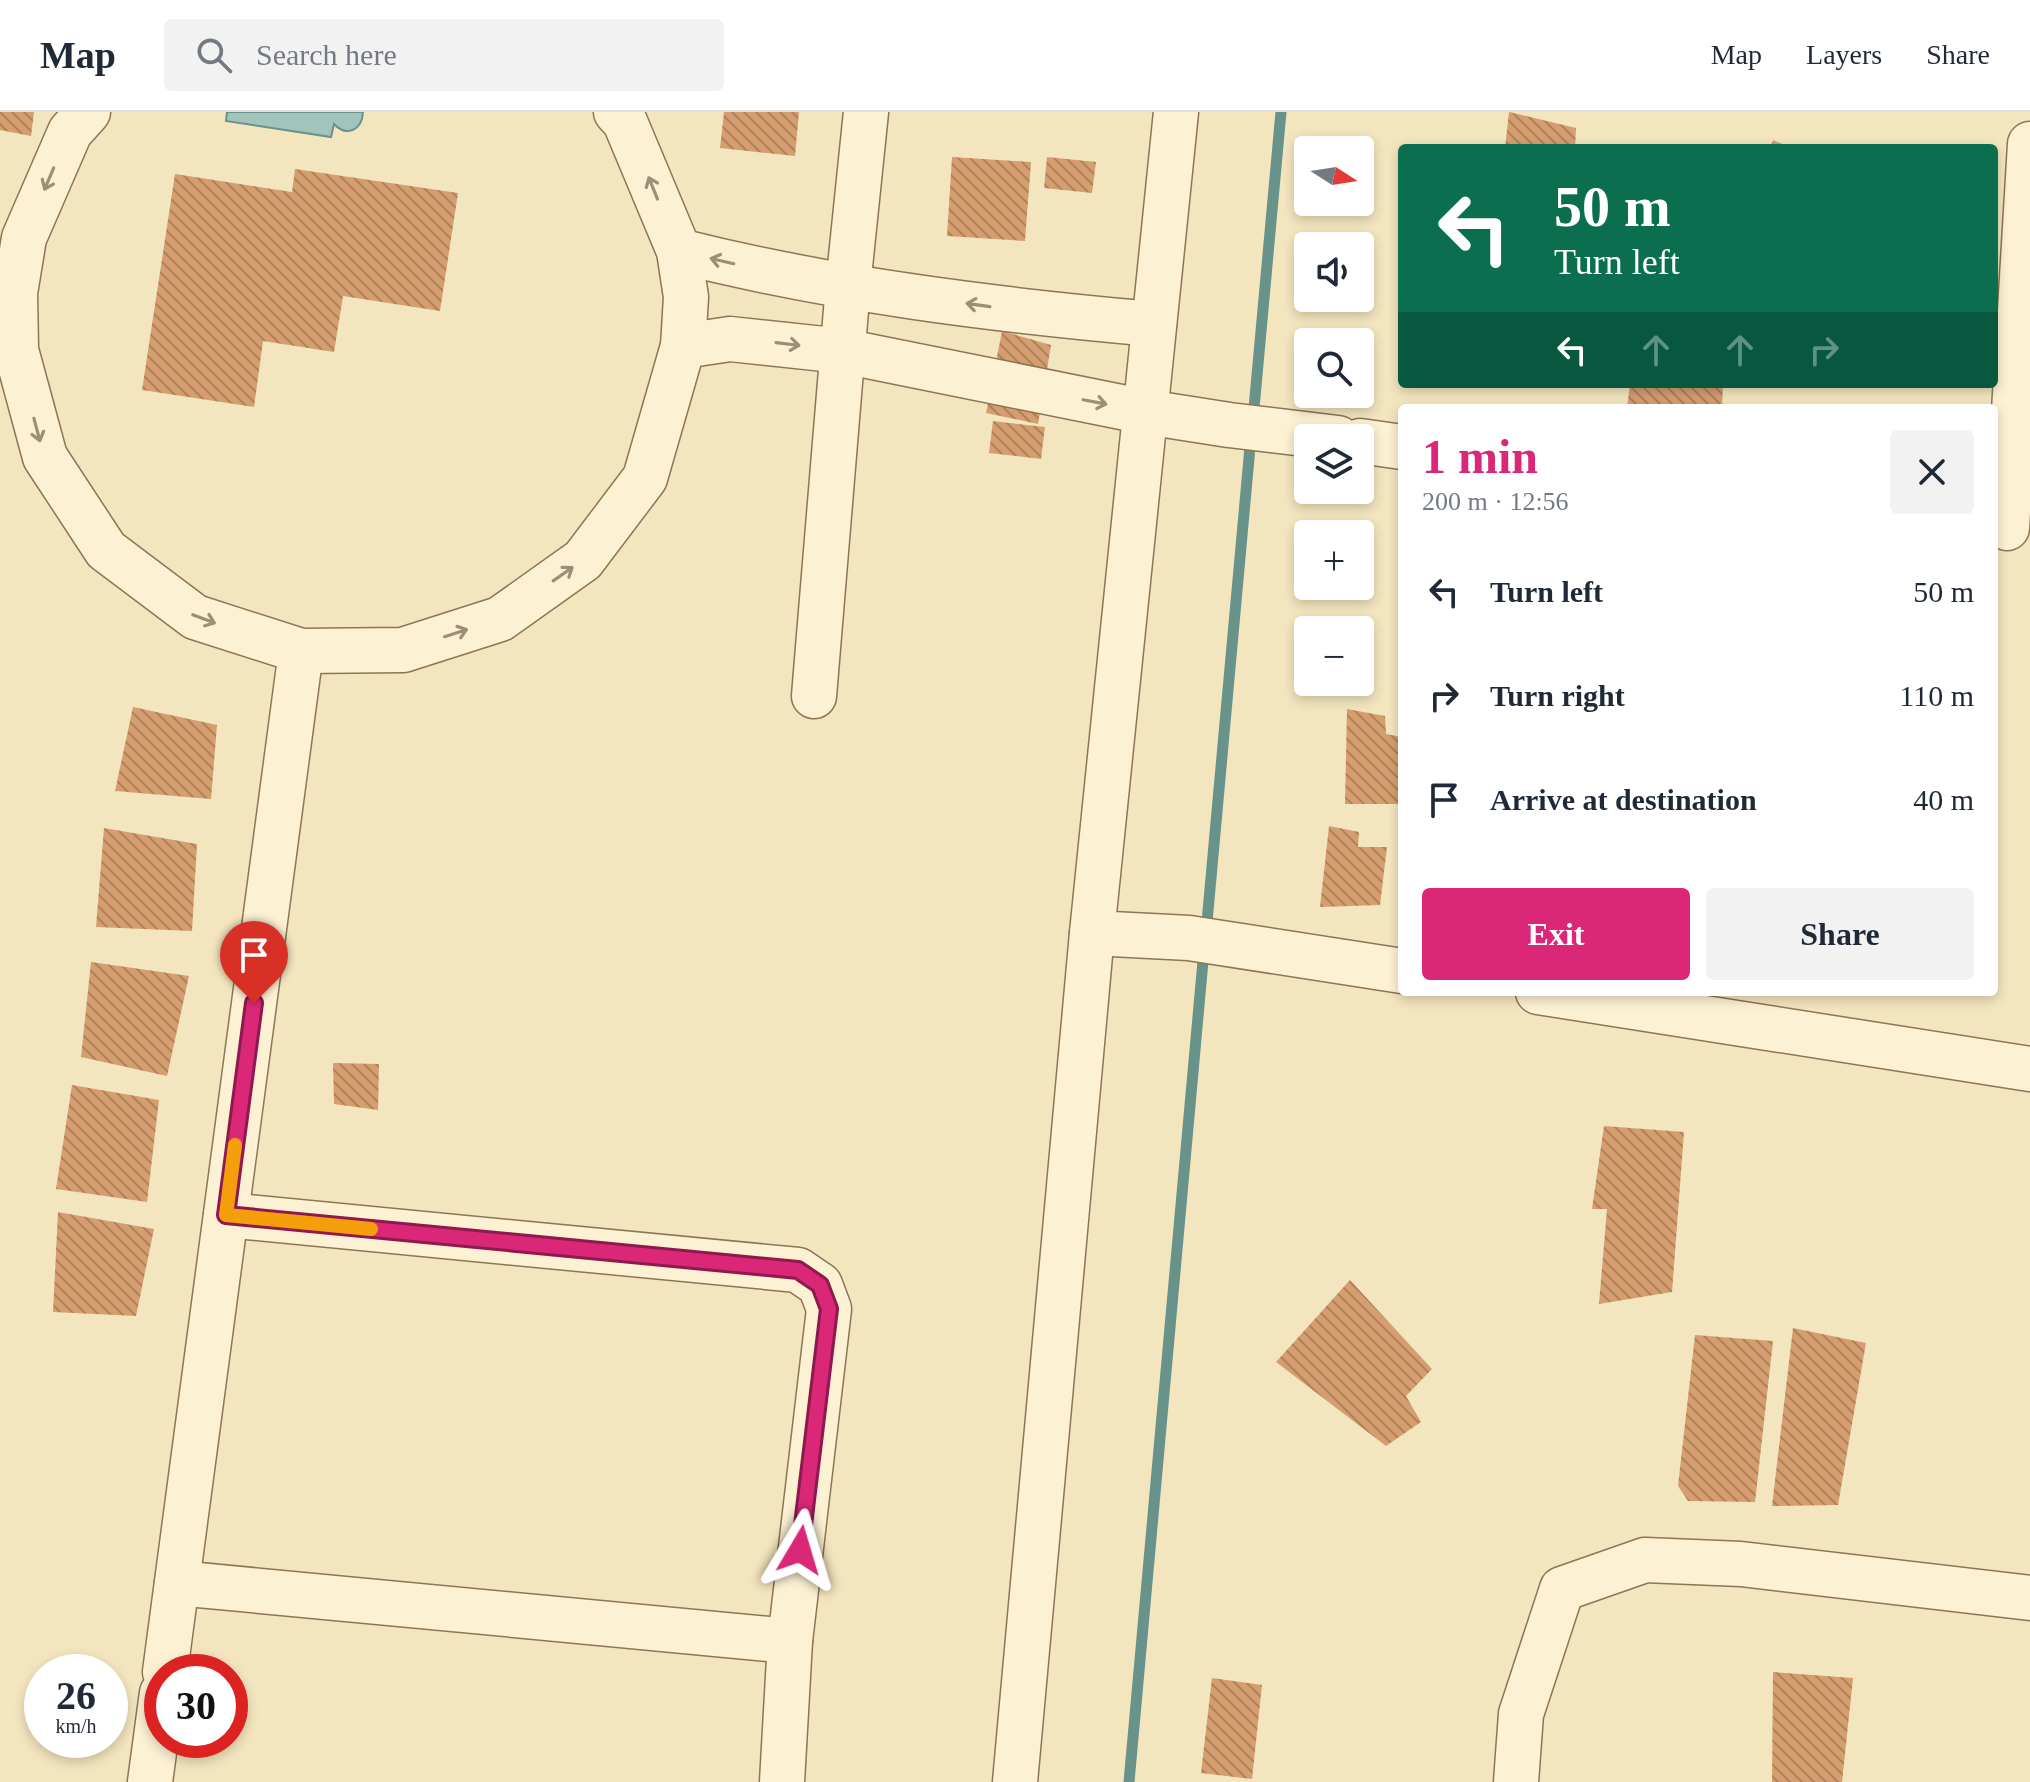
<!DOCTYPE html>
<html lang="en">
<head>
<meta charset="utf-8">
<style>
  body { margin:0; font-family:"Times New Roman",serif; background:#f2f2f3; color:#1f2937; height:100vh; display:flex; flex-direction:column; font-size:30px; white-space:nowrap }
  * { box-sizing:border-box; margin:0 }
  p { font-size:26px; color:#747a83 }
  .icon { flex:none; width:44px; height:44px; fill:none; stroke:currentColor; stroke-width:2; stroke-linecap:round; stroke-linejoin:round }
  .map { position:relative; flex:1; overflow:hidden }
  .side { position:absolute; left:1398px; top:292px; width:600px; height:592px; display:flex; flex-direction:column; background:#fff; border-radius:8px; box-shadow:0 4px 12px #0003 }
  .side>* { flex:none }
  .banner { position:absolute; left:1398px; top:32px; width:600px; height:244px; border-radius:8px; box-shadow:0 4px 12px #0003; background:#0b6e4f; color:#fff; overflow:hidden }
  .needle { width:52px; rotate:102deg }
  .fabs { position:absolute; left:1294px; top:24px; display:grid; gap:16px }
  .fabs a { display:grid; place-items:center; width:80px; height:80px; border-radius:8px; background:#fff; box-shadow:0 4px 12px #0003; font-size:40px }
  .speed { position:absolute; left:24px; top:1542px; display:flex; gap:16px; font-size:40px; font-weight:700; text-align:center }
  .speed>* { display:grid; place-content:center; width:104px; height:104px; border-radius:50%; background:#fff; box-shadow:0 4px 12px #0003; line-height:1 }
  .speed small { font-size:20px; font-weight:400 }
  .speed .limit { border:12px solid #d22; background:#fff; color:#111 }
  .pin { position:absolute; display:grid; place-items:center; width:68px; height:68px; color:#fff; margin:-82px -34px; border-radius:50% 50% 50% 0; rotate:-45deg; box-shadow:0 0 8px #0007 }
  .pin .icon { rotate:45deg }
  .me { position:absolute; width:88px; margin:-44px; rotate:7deg; stroke-linejoin:round; filter:drop-shadow(0 0 6px #0008) }
  .turn { display:flex; align-items:center; gap:28px; height:168px; padding:0 24px; font-size:36px }
  .turn .icon { width:104px; height:104px; stroke-width:2.5 }
  .turn b { display:block; font-size:56px; line-height:68px }
  .lanes { display:flex; align-items:center; height:76px; padding:0 24px; background:#0003; justify-content:center; gap:40px; direction:ltr }
  .lanes .off { opacity:.35 }
  .round { display:grid; place-items:center; flex:none; width:84px; height:84px; border-radius:8px; background:#f2f2f3 }
  .headline { display:flex; align-items:center; justify-content:space-between; height:136px; padding:0 24px }
  h1 { font-size:48px; font-weight:700; line-height:60px; color:#db2777 }
  .button { display:flex; gap:16px; margin-top:auto; padding:16px 24px }
  .button a { flex:1; height:92px; border-radius:8px; background:#db2777; color:#fff; font-size:32px; font-weight:700; line-height:92px; text-align:center }
  .button a+a { background:#f2f2f3; color:#1f2937 }
  ul { padding:0; list-style:none }
  li { display:flex; align-items:center; gap:24px; height:104px; padding:0 24px }
  li div { flex:1 }
  li b { display:block; font-size:30px }
  li em { font-style:normal }
  header { display:flex; align-items:center; gap:48px; box-sizing:border-box; height:112px; padding:0 40px; background:#fff; border-bottom:2px solid #e0e1e3 }
  header strong { font-size:38px }
  nav { display:flex; gap:44px; margin-inline-start:auto; font-size:28px }
  .search { width:560px; height:72px; background:#f2f2f3; display:flex; align-items:center; gap:20px; box-sizing:border-box; padding:0 28px; border-radius:8px; color:#747a83; font-size:30px }
  .map>svg:first-child { display:block }
  .water { fill:#a2c4bb; stroke:#68938a; stroke-width:2 }
  .lines { fill:none; stroke-linecap:round; stroke-linejoin:round }
  .stream { stroke:#68938a; stroke-width:11 }
  .building { fill:url(#building-back-hatch) }
  .minor-casing { stroke:#8d7555; stroke-width:47 }
  .minor { stroke:#fdf1d3; stroke-width:44 }
  .oneway { stroke:#9c8e77 }
  .route-casing { stroke:#8e194d; stroke-width:20 }
  .route { stroke:#db2777; stroke-width:14 }
  .slow { stroke:#f59e0b; stroke-width:14 }
</style>
</head>
<body>
<header>
<strong>Map</strong>
<div class="search"><svg class="icon" aria-label="search" viewBox="0 0 24 24"><circle cx="10" cy="10" r="6"/><path d="M15 15l6 6"/></svg>Search here</div>
<nav><a>Map</a><a>Layers</a><a>Share</a></nav>
</header>
<div class="map">
<svg width="2030" height="1670" viewBox="0 0 2030 1670">
  <defs>
    <pattern id="building-back-hatch" width="6" height="6" patternUnits="userSpaceOnUse" patternTransform="scale(2)"><rect width="6" height="6" fill="#d59e70"/><path d="M-1 5l2 2M0 0l6 6M5-1l2 2" fill="none" stroke="#ae815b"/></pattern>
  </defs>
  <rect width="100%" height="100%" fill="#f3e5be"/>
  <!-- water -->
  <path class="water" d="M 227,0 L 363,0 C 362,19 346,25 334,12 L 331,25 L 226,9 Z"/>
  <g class="lines">
    <!-- stream -->
    <g class="stream">
      <polyline points="1253,307 1281,0"/>
      <polyline points="1206,821 1251,324"/>
      <polyline points="1129,1670 1204,838"/>
    </g>
  </g>
  <!-- building -->
  <g class="building">
    <polygon points="0,0 34,0 31,24 0,18"/>
    <polygon points="724,0 799,0 795,44 720,36"/>
    <polygon points="1509,0 1576,16 1575,36 1505,36"/>
    <polygon points="1773,28 1792,36 1770,36"/>
    <polygon points="952,45 1031,50 1025,129 947,124"/>
    <polygon points="1047,45 1096,50 1092,81 1044,76"/>
    <polygon points="295,57 458,81 440,199 343,184 334,240 263,229 254,295 142,278 175,62 292,80"/>
    <polygon points="1002,219 1051,233 1038,312 986,301"/>
    <polygon points="1630,272 1723,272 1722,296 1627,296"/>
    <polygon points="993,309 1045,315 1041,347 989,341"/>
    <polygon points="133,595 217,613 211,687 115,679"/>
    <polygon points="1347,597 1385,604 1386,622 1402,625 1402,692 1345,692"/>
    <polygon points="1329,714 1359,720 1358,735 1387,735 1380,793 1320,795"/>
    <polygon points="104,716 197,732 192,819 96,815"/>
    <polygon points="91,850 189,864 167,964 81,945"/>
    <polygon points="333,951 379,952 378,998 334,992"/>
    <polygon points="72,973 159,988 147,1090 56,1077"/>
    <polygon points="1604,1014 1684,1020 1672,1180 1599,1192 1607,1097 1592,1097"/>
    <polygon points="58,1100 154,1117 136,1204 53,1200"/>
    <polygon points="1350,1168 1432,1257 1406,1284 1421,1310 1386,1334 1276,1250"/>
    <polygon points="1793,1216 1866,1231 1838,1393 1772,1394"/>
    <polygon points="1695,1223 1773,1229 1755,1390 1688,1389 1678,1374"/>
    <polygon points="1773,1560 1853,1566 1842,1670 1772,1670"/>
    <polygon points="1212,1566 1262,1573 1252,1667 1201,1661"/>
  </g>
  <g class="lines">
    <!-- minor casing -->
    <g class="minor-casing">
      <g id="minor">
        <polyline points="88,0 70,20 24,126 15,181 16,238 45,345 106,438 195,505 301,539 403,538 500,507 583,448 645,366 683,234 686,185 679,139 625,10 616,0"/>
        <path d="M 679,139 C 834,178 995,198 1154,212"/>
        <polyline points="683,234 730,227 843,239 1146,300 1229,313 1338,326"/>
        <polyline points="1360,329 1402,335"/>
        <polyline points="2007,416 2030,32"/>
        <polyline points="814,584 848,174 866,0"/>
        <polyline points="1092,821 1189,826 1402,859"/>
        <polyline points="1538,880 2030,957"/>
        <polyline points="177,1471 790,1529 829,1197 820,1173 798,1158 226,1103"/>
        <polyline points="165,1560 301,539"/>
        <polyline points="150,1670 162,1581"/>
        <polyline points="782,1670 790,1529"/>
        <polyline points="1015,1670 1092,821 1176,0"/>
        <polyline points="1516,1670 1521,1602 1562,1477 1645,1448 1741,1452 2030,1486"/>
      </g>
    </g>
    <!-- minor -->
    <use href="#minor" class="minor"/>
  </g>
  <!-- one-way arrows -->
  <defs><path id="oneway-shaft" d="M-6 0H5M1.5-3L5.5 0L1.5 3" fill="none" stroke-width="1.6" stroke-linecap="round" stroke-linejoin="round" transform="scale(2)"/></defs>
  <g class="oneway">
    <use href="#oneway-shaft" transform="translate(49 67) rotate(113)"/>
    <use href="#oneway-shaft" transform="translate(653 76) rotate(-112)"/>
    <use href="#oneway-shaft" transform="translate(722 149) rotate(-167)"/>
    <use href="#oneway-shaft" transform="translate(978 193) rotate(-172)"/>
    <use href="#oneway-shaft" transform="translate(788 232) rotate(7)"/>
    <use href="#oneway-shaft" transform="translate(1095 290) rotate(11)"/>
    <use href="#oneway-shaft" transform="translate(37 318) rotate(75)"/>
    <use href="#oneway-shaft" transform="translate(563 462) rotate(-35)"/>
    <use href="#oneway-shaft" transform="translate(204 507) rotate(21)"/>
    <use href="#oneway-shaft" transform="translate(456 521) rotate(-18)"/>
  </g>
  <g class="lines">
    <!-- route casing -->
    <g class="route-casing">
      <polyline id="route" points="254,891 226,1103 798,1158 820,1173 829,1197 800,1438"/>
    </g>
    <!-- route -->
    <use href="#route" class="route"/>
    <!-- slow -->
    <polyline class="slow" points="235,1033 226,1103 371,1117"/>
  </g>
</svg>
<div class="fabs">
<a><svg class="needle" viewBox="-14 -14 28 28"><path d="M0-13l5 13h-10z" fill="#e53935"/><path d="M0 13l5-13h-10z" fill="#747a83"/></svg></a>
<a><svg class="icon" aria-label="sound" viewBox="0 0 24 24"><path d="M4 9h4l5-4v14l-5-4H4zM17 9q2 3 0 6"/></svg></a>
<a><svg class="icon" aria-label="search" viewBox="0 0 24 24"><circle cx="10" cy="10" r="6"/><path d="M15 15l6 6"/></svg></a>
<a><svg class="icon" aria-label="layers" viewBox="0 0 24 24"><path d="M12 4l9 5-9 5-9-5zM3 14l9 5 9-5"/></svg></a>
<a>+</a>
<a>−</a>
</div>
<div class="speed"><div>26<small>km/h</small></div><div class="limit">30</div></div>
<div class="pin" style="left:254px;top:891px;background:#d93025"><svg class="icon" aria-label="arrive" viewBox="0 0 24 24"><path d="M6 21V4h12l-3 4 3 4H6"/></svg></div>
<svg class="me" style="left:800px;top:1438px" viewBox="-20 -20 40 40"><path d="M0-17L14 15 0 8-14 15z" fill="#db2777" stroke="#fff" stroke-width="4"/></svg>
<div class="banner">
<div class="turn"><svg class="icon" aria-label="left" viewBox="0 0 24 24"><path d="M17 20v-9H6M10 6l-5 5 5 5"/></svg><div><b>50 m</b>Turn left</div></div>
<div class="lanes"><svg class="icon" aria-label="left" viewBox="0 0 24 24"><path d="M17 20v-9H6M10 6l-5 5 5 5"/></svg><svg class="icon off" aria-label="ahead" viewBox="0 0 24 24"><path d="M12 20V5M6 11l6-6 6 6"/></svg><svg class="icon off" aria-label="ahead" viewBox="0 0 24 24"><path d="M12 20V5M6 11l6-6 6 6"/></svg><svg class="icon off" aria-label="right" viewBox="0 0 24 24"><path d="M7 20v-9h11M14 6l5 5-5 5"/></svg></div>
</div>
<section class="side">
<div class="headline"><div><h1>1 min</h1><p>200 m · 12:56</p></div><a class="round"><svg class="icon" aria-label="close" viewBox="0 0 24 24"><path d="M6 6l12 12M18 6L6 18"/></svg></a></div>
<ul>
<li><svg class="icon" aria-label="left" viewBox="0 0 24 24"><path d="M17 20v-9H6M10 6l-5 5 5 5"/></svg><div><b>Turn left</b></div><em>50 m</em></li>
<li><svg class="icon" aria-label="right" viewBox="0 0 24 24"><path d="M7 20v-9h11M14 6l5 5-5 5"/></svg><div><b>Turn right</b></div><em>110 m</em></li>
<li><svg class="icon" aria-label="arrive" viewBox="0 0 24 24"><path d="M6 21V4h12l-3 4 3 4H6"/></svg><div><b>Arrive at destination</b></div><em>40 m</em></li>
</ul>
<div class="button"><a>Exit</a><a>Share</a></div>
</section>
</div>
</body>
</html>
